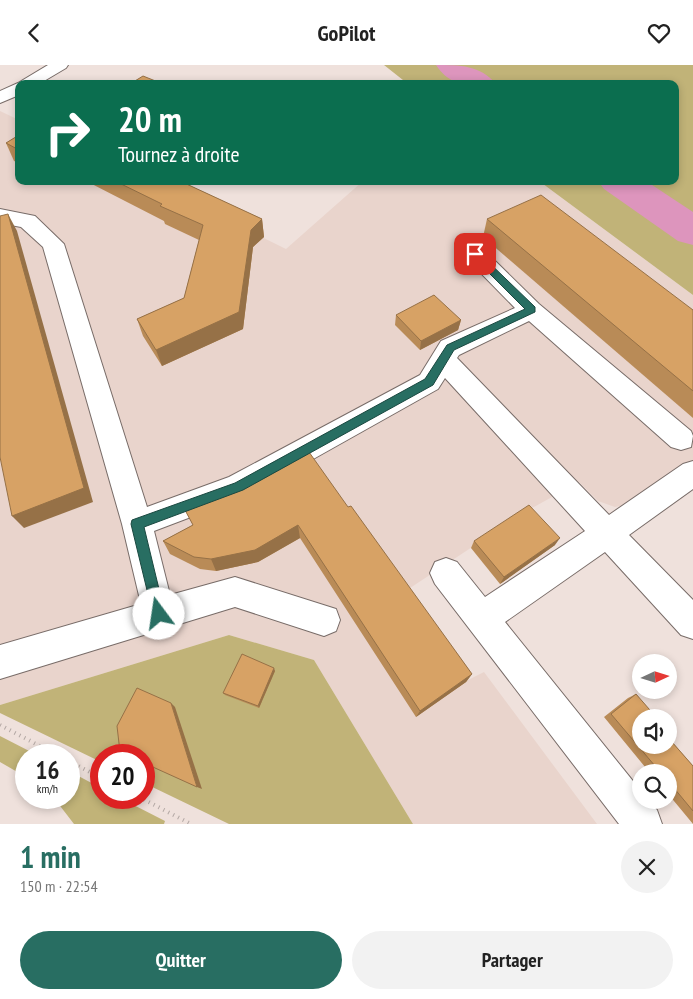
<!DOCTYPE html>
<html lang="fr">
<head>
<meta charset="utf-8">
<style>
  body { margin:0; font-family:"PT Sans Narrow",sans-serif; background:#f2f2f2; color:#222; height:100vh; display:flex; flex-direction:column; font-size:19px; white-space:nowrap }
  * { box-sizing:border-box; margin:0 }
  p { font-size:16px; color:#767676 }
  .icon { flex:none; width:28px; height:28px; fill:none; stroke:currentColor; stroke-width:2; stroke-linecap:round; stroke-linejoin:round }
  .map { position:relative; height:759px; overflow:hidden }
  .side { display:flex; flex-direction:column; background:#fff; flex:1 }
  .side>* { flex:none }
  .banner { position:absolute; left:15px; top:15px; width:664px; height:105px; border-radius:10px; box-shadow:0 2px 8px #0003; background:#0b6e4f; color:#fff; overflow:hidden }
  .needle { width:32px; rotate:86deg }
  .buttons { position:absolute; left:632px; top:589px; display:grid; gap:10px }
  .buttons a { display:grid; place-items:center; width:45px; height:45px; border-radius:50%; background:#fff; box-shadow:0 2px 8px #0003; font-size:25px }
  .speed { position:absolute; left:15px; top:679px; display:flex; gap:10px; font-size:25px; font-weight:700; text-align:center }
  .speed>* { display:grid; place-content:center; width:65px; height:65px; border-radius:50%; background:#fff; box-shadow:0 2px 8px #0003; line-height:1 }
  .speed small { font-size:12px; font-weight:400 }
  .speed .limit { border:8px solid #d22; background:#fff; color:#111 }
  .pin { position:absolute; display:grid; place-items:center; width:42px; height:42px; color:#fff; margin:-21px; border-radius:10px; box-shadow:0 2px 8px #0006 }
  .me { position:absolute; width:55px; margin:-28px; rotate:346deg; stroke-linejoin:round; filter:drop-shadow(0 0 4px #0008) }
  .turn { display:flex; align-items:center; gap:18px; height:105px; padding:0 20px; font-size:22px }
  .turn .icon { width:65px; height:65px; stroke-width:2.5 }
  .turn b { display:block; font-size:35px; line-height:42px }
  .round { display:grid; place-items:center; flex:none; width:52px; height:52px; border-radius:26px; background:#f2f2f2 }
  .overview { display:flex; align-items:center; justify-content:space-between; height:85px; padding:0 20px }
  h1 { font-size:30px; font-weight:600; line-height:38px; color:#286e62 }
  .primary-button { display:flex; gap:10px; margin-top:auto; padding:10px 20px }
  .primary-button a { flex:1; height:58px; border-radius:30px; background:#286e62; color:#fff; font-size:20px; font-weight:600; line-height:58px; text-align:center }
  .primary-button a+a { background:#f2f2f2; color:#222 }
  header { display:flex; justify-content:space-between; align-items:center; height:65px; padding:0 20px; background:#fff; font-size:22px; font-weight:600 }
  .map>svg:first-child { display:block }
  .built { fill:#e9d4cc }
  .green { fill:#c1b378 }
  .lines { fill:none; stroke-linecap:round; stroke-linejoin:round }
  .river { fill:#dd95bd; fill-rule:evenodd }
  .minor-casing { stroke:#786c68; stroke-width:2 }
  .path { stroke:#b3a8a4; stroke-width:4; stroke-dasharray:1 4.5; stroke-linecap:butt }
  .minor { fill:#fff; fill-rule:evenodd }
  .wall { fill:#b98b57 }
  .shaded-wall { fill:#967147 }
  .building { fill:#d7a265; stroke:#967147 }
  .route { fill:#286e62; stroke:#1a4840 }
</style>
</head>
<body>
<header><svg class="icon" aria-label="back" viewBox="0 0 24 24"><path d="M15 5l-7 7 7 7"/></svg>GoPilot<svg class="icon" aria-label="heart" viewBox="0 0 24 24"><path d="M12 20l-8-8c-3-5 5-10 8-4 3-6 11-1 8 4z"/></svg></header>
<div class="map">
<svg width="693" height="759" viewBox="0 0 693 759">
  <rect width="100%" height="100%" fill="#efe1dc"/>
  <!-- built -->
  <polygon class="built" points="0,46 19,55 19,116 147,116 286,184 363,116 539,116 693,230 693,396 630,439 615,442 598,436 579,417 525,447 404,527 466,616 484,607 597,759 413,759 314,595 229,570 0,640"/>
  <!-- green -->
  <g class="green">
    <polygon points="384,0 693,0 693,230 539,116 675,116 675,19 408,19"/>
    <polygon points="229,570 314,595 413,759 229,759 144,718 144,690 101,690 101,697 0,648 0,640"/>
    <polygon points="0,671 37,690 26,690 26,712 0,697"/>
    <polygon points="69,706 101,723 101,732 120,733 165,756 164,759 74,759 54,733 69,732"/>
  </g>
  <g class="lines">
    <!-- river -->
    <g class="river">
      <path d="M 436,0 C 460,0 480,0 496,19 C 470,19 452,24 436,0 Z"/>
      <polygon points="598,116 646,116 693,147 693,180 678,176 604,124"/>
    </g>
    <!-- minor casing -->
    <g class="minor-casing">
      <g id="minor">
        <polygon points="48,0 68,0 66,3 39,19 19,19 19,30 0,38 0,26 18,18"/>
        <polygon points="0,144 35,151 64,179 147,442 229,412 420,310 441,276 515,243 467,194 464,189 467,184 475,182 483,184 539,239 691,366 693,371 691,382 681,385 671,382 529,256 459,290 457,293 609,450 683,399 693,396 693,424 629,470 693,535 693,574 681,570 605,487 505,557 641,726 641,735 648,735 657,745 662,759 619,759 435,519 430,508 435,497 446,493 457,497 485,532 585,466 445,313 438,324 249,430 154,466 170,530 235,512 336,544 340,555 336,566 324,571 235,542 0,614 0,580 141,539 122,459 43,182 21,162 0,158"/>
      </g>
    </g>
    <!-- path -->
    <g class="path">
      <polyline points="0,660 57,690"/>
      <polyline points="69,696 101,713"/>
      <polyline points="139,732 191,759"/>
    </g>
    <!-- minor -->
    <use href="#minor" class="minor"/>
  </g>
  <!-- wall -->
  <g class="wall">
    <polygon points="19,70 19,98 14,96 6,78"/>
    <polygon points="86,116 180,116 262,154 264,172 253,182 243,264 162,301 143,271 137,254 184,233 199,175 165,159 164,156"/>
    <polygon points="487,154 693,245 693,353 483,172"/>
    <polygon points="396,250 461,255 458,265 420,285 395,260"/>
    <polygon points="237,426 348,442 472,609 466,617 416,652 300,473 258,497 216,506 200,504 170,489 163,476 193,460 185,445"/>
    <polygon points="474,476 555,480 500,519 471,483"/>
    <polygon points="275,606 259,643 225,630 223,628"/>
    <polygon points="636,629 672,677 693,701 693,759 669,730 669,708 650,708 604,652 628,633"/>
  </g>
  <!-- shaded-wall -->
  <g class="shaded-wall">
    <polygon points="8,149 17,166 93,437 24,463 12,451"/>
    <polygon points="262,154 264,172 253,182 243,264 162,301 156,285 251,165"/>
    <polygon points="461,255 458,265 420,285 421,276"/>
    <polygon points="298,460 300,473 258,497 216,506 211,494"/>
    <polygon points="560,473 555,480 500,519 504,512"/>
    <polygon points="274,603 275,606 259,643 258,641"/>
    <polygon points="472,609 466,617 416,652 420,646"/>
    <polygon points="171,638 175,642 202,724 197,722"/>
  </g>
  <!-- building -->
  <g class="building">
    <polygon points="143,11 163,19 130,19"/>
    <polygon points="19,70 19,85 6,78"/>
    <polygon points="115,116 180,116 262,154 251,165 239,247 156,285 137,254 184,233 203,160 160,141 162,139"/>
    <polygon points="541,130 693,245 693,326 487,154"/>
    <polygon points="8,149 84,423 12,451 0,392 0,151"/>
    <polygon points="434,230 461,255 421,276 396,250"/>
    <polygon points="309,387 348,442 351,441 472,609 420,646 298,460 255,485 211,494 194,492 163,476 193,460 185,445 216,429 234,422 237,426"/>
    <polygon points="529,440 560,473 504,512 474,476"/>
    <polygon points="242,589 274,603 258,641 223,628"/>
    <polygon points="137,623 171,638 197,722 144,698 144,690 127,690 120,687 117,661"/>
    <polygon points="636,629 656,652 641,652 641,680 669,680 669,667 675,674 672,677 693,701 693,746 669,717 669,708 661,708 611,649"/>
  </g>
  <!-- route -->
  <polygon class="route" points="475,186 478,187 535,242 535,247 454,285 433,320 243,425 144,462 165,549 163,554 159,556 154,554 131,459 132,455 235,418 425,314 447,280 525,244 472,191 472,187"/>
</svg>
<div class="buttons">
<a><svg class="needle" viewBox="-14 -14 28 28"><path d="M0-13l5 13h-10z" fill="#e53935"/><path d="M0 13l5-13h-10z" fill="#767676"/></svg></a>
<a><svg class="icon" aria-label="sound" viewBox="0 0 24 24"><path d="M4 9h4l5-4v14l-5-4H4zM17 9q2 3 0 6"/></svg></a>
<a><svg class="icon" aria-label="search" viewBox="0 0 24 24"><circle cx="10" cy="10" r="6"/><path d="M15 15l6 6"/></svg></a>
</div>
<div class="speed"><div>16<small>km/h</small></div><div class="limit">20</div></div>
<div class="pin" style="left:475px;top:189px;background:#d93025"><svg class="icon" aria-label="arrive" viewBox="0 0 24 24"><path d="M6 21V4h12l-3 4 3 4H6"/></svg></div>
<svg class="me" style="left:159px;top:549px" viewBox="-20 -20 40 40"><circle r="19" fill="#fff"/><path d="M0-13L10 11 0 6-10 11z" fill="#286e62"/></svg>
<div class="banner">
<div class="turn"><svg class="icon" aria-label="right" viewBox="0 0 24 24"><path d="M7 20v-9h11M14 6l5 5-5 5"/></svg><div><b>20 m</b>Tournez à droite</div></div>
</div>
</div>
<section class="side">
<div class="overview"><div><h1>1 min</h1><p>150 m · 22:54</p></div><a class="round"><svg class="icon" aria-label="close" viewBox="0 0 24 24"><path d="M6 6l12 12M18 6L6 18"/></svg></a></div>
<div class="primary-button"><a>Quitter</a><a>Partager</a></div>
</section>
</body>
</html>
